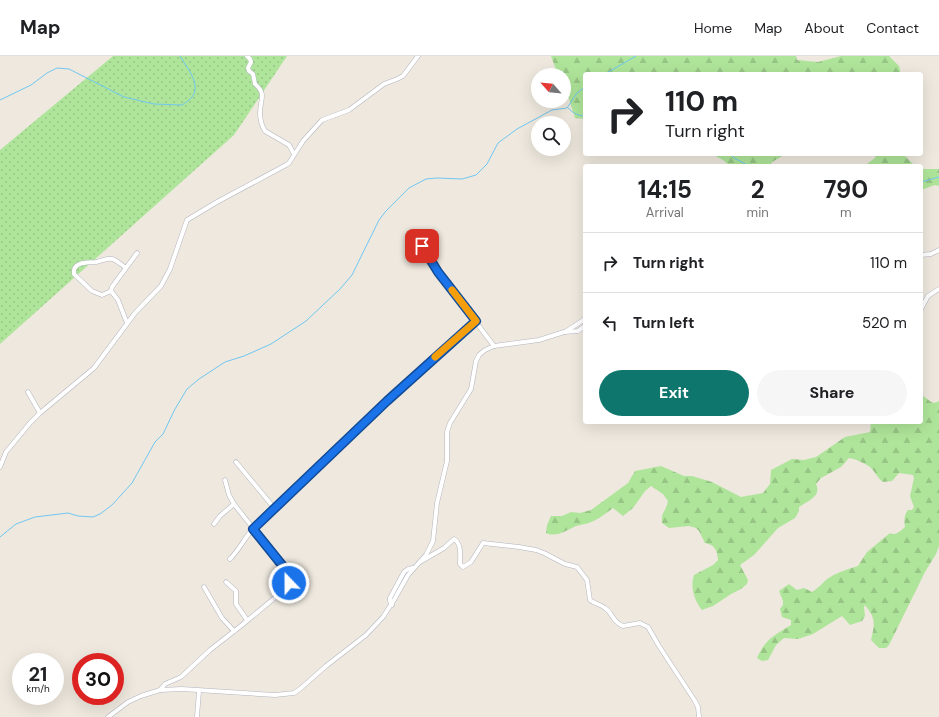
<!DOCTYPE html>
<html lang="en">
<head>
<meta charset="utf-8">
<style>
  body { margin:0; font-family:"DM Sans",sans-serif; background:#f6f6f6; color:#202124; height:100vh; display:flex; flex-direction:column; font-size:15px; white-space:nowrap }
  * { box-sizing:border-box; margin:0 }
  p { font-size:13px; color:#757577 }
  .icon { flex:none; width:22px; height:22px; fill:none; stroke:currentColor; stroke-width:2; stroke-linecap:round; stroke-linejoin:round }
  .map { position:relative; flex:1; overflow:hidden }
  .details { position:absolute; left:583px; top:108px; width:340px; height:260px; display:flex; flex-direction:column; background:#fff; border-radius:4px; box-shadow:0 4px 16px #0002 }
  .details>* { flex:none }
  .hud { position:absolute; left:583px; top:16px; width:340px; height:84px; border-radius:4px; box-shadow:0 4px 16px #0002; background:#fff; color:#202124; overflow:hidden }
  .needle { width:26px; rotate:297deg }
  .tools { position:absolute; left:531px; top:12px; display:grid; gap:8px }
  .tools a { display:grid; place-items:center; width:40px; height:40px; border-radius:50%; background:#fff; box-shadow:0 4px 16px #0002; font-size:20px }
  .speed { position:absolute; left:12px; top:597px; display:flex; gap:8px; font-size:20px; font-weight:700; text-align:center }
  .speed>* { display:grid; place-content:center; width:52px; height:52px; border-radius:50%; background:#fff; box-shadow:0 4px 16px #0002; line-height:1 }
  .speed small { font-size:10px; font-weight:400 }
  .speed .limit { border:6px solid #d22; background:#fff; color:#111 }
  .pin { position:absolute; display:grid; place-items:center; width:34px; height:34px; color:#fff; margin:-17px; border-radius:8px; box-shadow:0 2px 6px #0006 }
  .me { position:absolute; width:44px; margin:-22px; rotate:338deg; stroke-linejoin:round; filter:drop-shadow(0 0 3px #0008) }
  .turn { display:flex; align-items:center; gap:14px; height:84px; padding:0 16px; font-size:18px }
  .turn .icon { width:52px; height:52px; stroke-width:2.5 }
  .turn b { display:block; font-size:28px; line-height:34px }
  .eta { display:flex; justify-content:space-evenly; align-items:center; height:68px; text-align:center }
  .eta b { font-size:24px; font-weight:700; line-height:28px }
  .action { display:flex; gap:8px; margin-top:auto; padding:8px 16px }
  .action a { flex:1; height:46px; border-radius:24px; background:#0f766e; color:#fff; font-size:16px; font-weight:700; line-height:46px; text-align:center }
  .action a+a { background:#f6f6f6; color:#202124 }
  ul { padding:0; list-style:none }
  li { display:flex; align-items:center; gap:12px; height:60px; padding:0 16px; border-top:1px solid #e0e0e0 }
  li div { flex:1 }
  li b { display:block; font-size:15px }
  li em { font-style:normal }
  header { display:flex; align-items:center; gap:24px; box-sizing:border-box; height:56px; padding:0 20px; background:#fff; border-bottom:1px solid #e0e0e0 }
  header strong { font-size:19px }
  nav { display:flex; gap:22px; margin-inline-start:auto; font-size:14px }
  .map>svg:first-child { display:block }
  .grass { fill:url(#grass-dots) }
  .forest { fill:url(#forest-firs) }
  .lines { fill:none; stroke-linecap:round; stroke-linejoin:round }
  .stream { stroke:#70c7f1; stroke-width:1 }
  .minor-casing { stroke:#b2b4c0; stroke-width:5 }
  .minor { stroke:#fff; stroke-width:4 }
  .route-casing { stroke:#114b97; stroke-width:10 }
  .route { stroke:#1a73e8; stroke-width:7 }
  .slow { stroke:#f59e0b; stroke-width:7 }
</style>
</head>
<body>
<header>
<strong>Map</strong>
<nav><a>Home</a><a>Map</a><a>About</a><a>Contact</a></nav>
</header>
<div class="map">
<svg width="939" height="661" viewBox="0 0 939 661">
  <defs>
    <pattern id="grass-dots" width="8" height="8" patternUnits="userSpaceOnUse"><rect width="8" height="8" fill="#afe59a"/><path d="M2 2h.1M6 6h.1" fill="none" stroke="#97c585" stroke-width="1.8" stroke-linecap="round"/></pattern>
    <pattern id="forest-firs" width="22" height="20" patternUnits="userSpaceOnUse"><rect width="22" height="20" fill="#afe59a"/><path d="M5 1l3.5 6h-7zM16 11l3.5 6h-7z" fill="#97c585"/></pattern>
  </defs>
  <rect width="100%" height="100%" fill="#eee8de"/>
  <!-- grass -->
  <polygon class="grass" points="113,0 287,0 234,79 0,288 0,94"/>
  <!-- forest -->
  <g class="forest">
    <polygon points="551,0 796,0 797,4 818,6 841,0 889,0 899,10 901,18 585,18 585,63 575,62 569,43 564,32 564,19 558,19"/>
    <polygon points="712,98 800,98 786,98 772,106 770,110 730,110 723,104"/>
    <polygon points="876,98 903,98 915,110 864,110 875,102"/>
    <polygon points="921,113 939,113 939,130 935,129 921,134"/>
    <path d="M 921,338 L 931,346 L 934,347 L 939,345 L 939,490 L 936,498 L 925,516 L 889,589 L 886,592 L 879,592 L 871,584 C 875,567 876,563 865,549 L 864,551 L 865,560 L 862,565 L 850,569 L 842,560 L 813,578 L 798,583 L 784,582 L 776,589 L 768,604 L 762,605 L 757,602 C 766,582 774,580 791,569 L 791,564 L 782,561 L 780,553 L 783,549 L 783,545 L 779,535 L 789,528 L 797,534 L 804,532 L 812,536 C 818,532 822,528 827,523 C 836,517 847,513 858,510 L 867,496 L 890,477 C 897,480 900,475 905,471 C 904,464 904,459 908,454 L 912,454 L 914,451 L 910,440 L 914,422 L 913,419 L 899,417 L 892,425 L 883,426 C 877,422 875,415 870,411 C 864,407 856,403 849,402 L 841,411 L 821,422 L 816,428 C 822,440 808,445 799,451 L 799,455 L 795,462 L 778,472 L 754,499 L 740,509 L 748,524 L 747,528 L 741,533 L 731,538 L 713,550 L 702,554 C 694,544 690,531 694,519 L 713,509 L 718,504 C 717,495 716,489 705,487 L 699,475 L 696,472 L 689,470 L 669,472 L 662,467 C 661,455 666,456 668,445 L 663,438 L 651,430 L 645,435 L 633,452 L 623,460 L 613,452 C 605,458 597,464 589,467 C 585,468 580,469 576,470 C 567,474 556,482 546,477 L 547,469 L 551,460 L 562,460 L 571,456 L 580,457 L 591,454 L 628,427 L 635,415 L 661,410 L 684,420 L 692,420 L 712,426 L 741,441 L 763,437 L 770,428 L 771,414 L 792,403 L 804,404 L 816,401 L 845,381 L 870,376 L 871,366 L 921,366 Z"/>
  </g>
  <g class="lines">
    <!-- stream -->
    <g class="stream">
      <polyline points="605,18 636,0"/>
      <path d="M 0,44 L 31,29 L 47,17 L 57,12 L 69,13 L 124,41 L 154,48 L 182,49 C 185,47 190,44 192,41 C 202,28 186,11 180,0"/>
      <path d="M 568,52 C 573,57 578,60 585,60"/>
      <polyline points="730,98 734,102 749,110"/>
      <polyline points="921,126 939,121"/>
      <polyline points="0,481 16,468 35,461 68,457 78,460 93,461 100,458 112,449 132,427 155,386 163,378 175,353 187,333 199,323 225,306 244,300 271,288 306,265 340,233 352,219 379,164 386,155 409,132 426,123 437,122 462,123 476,119 487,108 498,87 517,73 552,54 567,52 577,37 585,31"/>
    </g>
    <!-- minor casing -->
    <g class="minor-casing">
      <g id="minor">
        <path d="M 247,0 L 250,3 L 251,6 L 248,12 L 249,15 L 253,18 L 255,28 C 267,38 260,44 260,57 C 260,63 262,70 265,75 L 289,89 L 294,98"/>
        <polyline points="422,190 438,216 494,290"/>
        <polyline points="921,199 931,198 939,194"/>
        <path d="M 111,235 L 102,239 L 92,235 L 74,218 C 72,205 88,207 96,206 C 101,205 107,202 112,203 C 117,204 121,209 125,211"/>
        <polyline points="921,253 928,240 939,233"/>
        <polyline points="127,267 118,244 111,235 112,231 137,197"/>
        <polyline points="565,276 585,263"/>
        <polyline points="28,336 40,357"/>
        <polyline points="236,406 275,453"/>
        <polyline points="0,411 6,396 30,367 40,357 94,312 135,257 161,230 170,213 187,164 217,146 286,109 289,107 303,85 322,64 349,54 384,28 397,23 403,20 418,0"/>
        <polyline points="214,468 220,460 234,448"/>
        <path d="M 230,503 C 240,493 244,482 254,472 C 326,401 400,332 476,265"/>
        <path d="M 420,506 L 444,492 L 454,483 C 462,488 460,499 460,508 L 463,511 L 471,506 L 483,487 L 519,491 L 536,494 L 544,497 L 565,508 L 577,511 L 587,524 L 590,544 C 595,548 600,548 605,552 C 613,557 612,566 623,570 L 640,567 L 648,571 L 659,590 L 695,645 L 698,651 L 699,661"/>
        <polyline points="226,526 236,535 236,548 247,564"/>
        <polyline points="204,531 222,562 234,575"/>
        <polyline points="392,549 390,545 390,542 404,516 408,513 413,512"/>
        <polyline points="160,634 165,628 181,621 210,594 242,569 283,535 290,523 290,519 234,448 229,439 225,424"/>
        <polyline points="108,661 128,646 141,640 160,634 182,633 275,639 294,637 300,633 326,610 366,579 383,561 394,544 408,519 426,499 433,485 437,447 447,405 447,376 450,367 471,333 476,305 479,299 485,294 494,290 539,284 564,276 578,275 585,270"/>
        <polyline points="197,661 199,635"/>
      </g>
    </g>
    <!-- minor -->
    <use href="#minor" class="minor"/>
  </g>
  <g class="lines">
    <!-- route casing -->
    <g class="route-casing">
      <polyline id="route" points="289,527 290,523 290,519 253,473 387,345 476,265 438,216 422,190"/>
    </g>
    <!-- route -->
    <use href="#route" class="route"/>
    <!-- slow -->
    <polyline class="slow" points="435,301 476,265 452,234"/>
  </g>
</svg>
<div class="tools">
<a><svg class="needle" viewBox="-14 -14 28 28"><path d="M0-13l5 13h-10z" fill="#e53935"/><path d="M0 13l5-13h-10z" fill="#757577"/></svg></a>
<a><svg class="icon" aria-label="search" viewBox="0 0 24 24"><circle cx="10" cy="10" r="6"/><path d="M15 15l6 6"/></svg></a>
</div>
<div class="speed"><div>21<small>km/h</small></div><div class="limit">30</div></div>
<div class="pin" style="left:422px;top:190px;background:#d93025"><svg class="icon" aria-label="arrive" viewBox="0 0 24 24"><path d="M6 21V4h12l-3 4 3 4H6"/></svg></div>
<svg class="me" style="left:289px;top:527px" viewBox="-20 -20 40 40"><circle r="17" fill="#1a73e8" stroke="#fff" stroke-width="3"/><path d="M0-11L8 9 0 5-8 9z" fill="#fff"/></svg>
<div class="hud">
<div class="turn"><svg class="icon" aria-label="right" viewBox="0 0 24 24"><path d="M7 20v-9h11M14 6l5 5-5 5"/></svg><div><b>110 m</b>Turn right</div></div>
</div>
<section class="details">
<div class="eta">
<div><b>14:15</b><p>Arrival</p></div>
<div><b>2</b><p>min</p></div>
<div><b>790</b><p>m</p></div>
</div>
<ul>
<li><svg class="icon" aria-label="right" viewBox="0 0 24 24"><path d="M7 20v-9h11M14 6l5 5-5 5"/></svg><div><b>Turn right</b></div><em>110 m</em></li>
<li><svg class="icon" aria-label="left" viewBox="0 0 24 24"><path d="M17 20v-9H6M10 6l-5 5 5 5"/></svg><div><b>Turn left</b></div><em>520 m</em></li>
</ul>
<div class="action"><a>Exit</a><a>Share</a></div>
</section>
</div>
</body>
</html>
